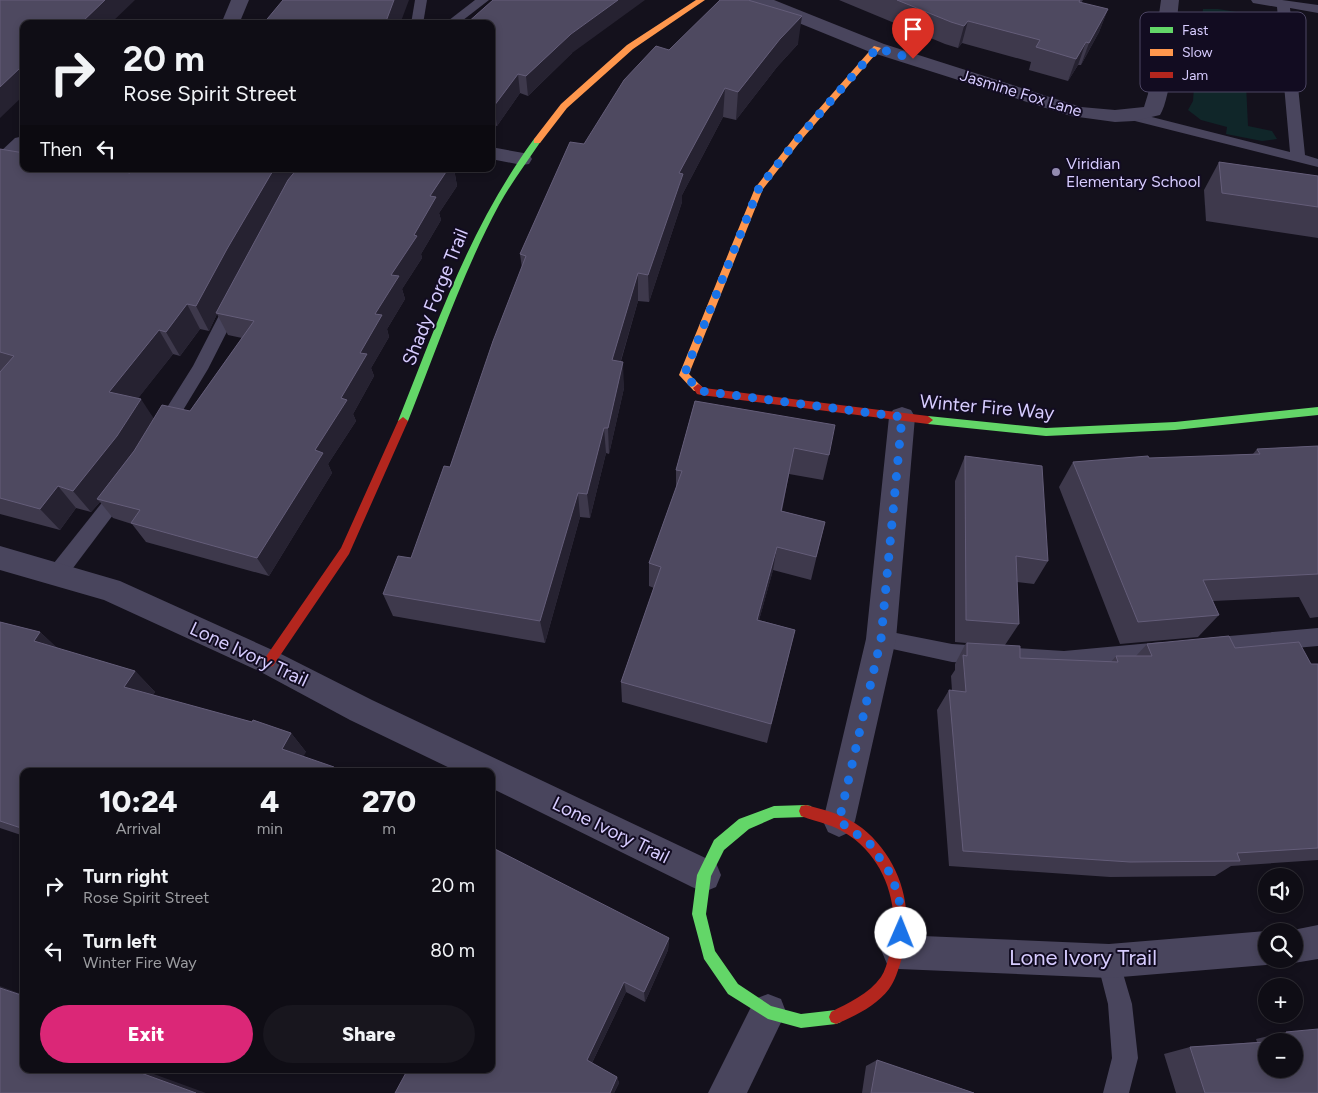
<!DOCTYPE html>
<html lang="en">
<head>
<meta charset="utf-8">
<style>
  body { margin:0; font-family:Figtree,sans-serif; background:#18161e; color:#f1f3f6; height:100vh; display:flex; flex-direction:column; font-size:19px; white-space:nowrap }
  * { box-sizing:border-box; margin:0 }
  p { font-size:16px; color:#9b9ca0 }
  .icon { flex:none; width:28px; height:28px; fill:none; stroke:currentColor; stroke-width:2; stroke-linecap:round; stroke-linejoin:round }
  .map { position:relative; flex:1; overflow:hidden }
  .drawer { position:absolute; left:20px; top:768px; width:475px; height:305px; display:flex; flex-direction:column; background:#0f0d15; border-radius:10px; box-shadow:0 2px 8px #0003,0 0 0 1px #2f2d34 }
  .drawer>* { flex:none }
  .hud { position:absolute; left:20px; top:20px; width:475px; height:152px; border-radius:10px; box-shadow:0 2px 8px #0003,0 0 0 1px #2f2d34; background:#0f0d15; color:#f1f3f6; overflow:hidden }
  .buttons { position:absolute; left:1258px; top:868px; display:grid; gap:10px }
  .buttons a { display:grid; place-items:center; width:45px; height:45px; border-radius:50%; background:#0f0d15; box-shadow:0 2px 8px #0003,0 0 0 1px #2f2d34; font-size:25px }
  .pin { position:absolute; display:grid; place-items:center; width:42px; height:42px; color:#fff; margin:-51px -21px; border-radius:50% 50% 50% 0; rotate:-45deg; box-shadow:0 0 5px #0007 }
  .pin .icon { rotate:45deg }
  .me { position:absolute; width:55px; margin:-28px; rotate:1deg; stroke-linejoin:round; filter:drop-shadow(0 0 4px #0008) }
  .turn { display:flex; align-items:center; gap:18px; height:105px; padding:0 20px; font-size:22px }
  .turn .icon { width:65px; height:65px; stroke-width:2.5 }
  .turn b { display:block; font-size:35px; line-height:42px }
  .then { display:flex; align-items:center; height:48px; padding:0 20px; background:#0003; gap:10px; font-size:19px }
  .eta { display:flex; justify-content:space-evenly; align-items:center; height:85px; text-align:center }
  .eta b { font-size:30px; font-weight:800; line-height:35px }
  .action { display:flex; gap:10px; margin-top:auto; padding:10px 20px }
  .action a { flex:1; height:58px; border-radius:30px; background:#db2777; color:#fff; font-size:20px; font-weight:800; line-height:58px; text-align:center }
  .action a+a { background:#18161e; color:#f1f3f6 }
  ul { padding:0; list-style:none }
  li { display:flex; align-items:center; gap:15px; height:65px; padding:0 20px }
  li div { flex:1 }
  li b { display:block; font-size:19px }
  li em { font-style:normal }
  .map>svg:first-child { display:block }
  .green { fill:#102629 }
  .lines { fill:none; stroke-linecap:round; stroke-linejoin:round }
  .lane { fill:#49455d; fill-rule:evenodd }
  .street { fill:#49455d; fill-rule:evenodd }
  .fast { fill:#63d668; fill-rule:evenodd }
  .slow { fill:#ff974d; fill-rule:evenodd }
  .jam { fill:#b3261e; fill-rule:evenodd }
  .wall { fill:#3e394c; fill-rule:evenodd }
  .shaded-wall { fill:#262231 }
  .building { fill:#4e4960; stroke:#645d79 }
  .route { stroke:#1a73e8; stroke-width:9; stroke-dasharray:0 16.2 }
  .poi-dot { fill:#938bb0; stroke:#120c21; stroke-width:2 }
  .labels { text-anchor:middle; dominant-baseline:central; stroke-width:4; stroke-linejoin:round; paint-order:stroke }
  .far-street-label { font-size:16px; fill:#d7ccff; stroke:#120c21 }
  .far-poi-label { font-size:16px; fill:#d7ccff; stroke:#120c21; text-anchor:start }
  .street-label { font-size:19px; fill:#d7ccff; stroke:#120c21 }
  .near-street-label { font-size:22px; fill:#d7ccff; stroke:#120c21 }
  .key { fill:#120c21; stroke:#4d4664; stroke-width:1 }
  .key-label { font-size:14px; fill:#d7ccff }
</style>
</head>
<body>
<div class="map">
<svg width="1318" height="1093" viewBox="0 0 1318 1093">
  <rect width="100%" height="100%" fill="#14111c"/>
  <!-- green -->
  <polygon class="green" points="1203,9 1218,9 1267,17 1269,22 1265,25 1243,21 1248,126 1272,131 1277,139 1262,141 1226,134 1227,127 1201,120 1188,110 1193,101 1196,57"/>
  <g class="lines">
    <!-- lane -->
    <g class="lane">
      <polygon points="415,0 427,0 423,24 411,24"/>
      <polygon points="475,0 489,0 458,24 444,24"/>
      <polygon points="1251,0 1282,0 1318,5 1318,13 1290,8 1305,155 1318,159 1318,167 1127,119 1125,116 1132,112 1290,152 1277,7 1253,3"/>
      <polygon points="234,296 240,298 242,302 208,369 168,435 162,437 156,435 153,430 156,425 193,366 228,298"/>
      <polygon points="122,483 128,485 131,490 128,495 64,580 57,582 50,580 47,574 50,568 116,485"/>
      <polygon points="1318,628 1318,646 1207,656 1200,653 1197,647 1200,641 1207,638"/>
      <polygon points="881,630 952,644 1064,651 1162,642 1169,645 1172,651 1169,657 1162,660 1064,669 952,662 874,645 871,639 874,633"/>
      <polygon points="1109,949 1117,953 1132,1004 1138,1058 1129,1093 1103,1093 1112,1058 1108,1004 1097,961 1101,953"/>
    </g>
    <!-- street -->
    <g class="street">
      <polygon points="231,0 249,0 239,24 221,24"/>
      <path d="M 749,0 L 774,0 L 884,44 L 1081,107 L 1115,110 L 1144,107 L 1148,94 L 1161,0 L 1179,0 C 1176,25 1172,97 1160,115 L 1134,121 L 1115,122 L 1071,116 L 870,52 L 752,4 Z"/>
      <polygon points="24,136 24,152 7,168 0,169 0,152 15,138"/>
      <polygon points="491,147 529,154 532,159 529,164 522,165 491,159"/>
      <polygon points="902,407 911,410 915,417 896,639 855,821 850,832 839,837 828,832 823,821 866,639 889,417 893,410"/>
      <polygon points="0,546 120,581 279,653 372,700 716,863 721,875 716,887 704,892 692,887 491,788 491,771 456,771 350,720 259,671 104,600 0,570"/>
      <polygon points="1318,925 1318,959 1294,963 1283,959 1294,959 1294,931 1288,931"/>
      <polygon points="1266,931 1266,959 1279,959 1266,965 1109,978 899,969 887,964 882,952 887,940 899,935 1109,944"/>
      <polygon points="768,994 781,999 786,1012 747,1093 708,1093 755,999"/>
    </g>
    <!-- fast -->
    <g class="fast">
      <path d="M 537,138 L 541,141 C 527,162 511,183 499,205 C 462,274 437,348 408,421 L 403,425 L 399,424 L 398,421 C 438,321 470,227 534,139 Z"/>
      <polygon points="1318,407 1318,415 1175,430 1046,436 928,424 923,420 928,416 1046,428 1175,422"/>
      <polygon points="806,805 811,806 813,811 811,816 806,817 774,818 749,829 724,850 711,876 706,914 715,951 738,984 771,1006 801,1014 836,1010 841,1012 843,1017 841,1022 836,1024 801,1028 768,1019 728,994 704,959 692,914 697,875 714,840 739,819 774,806"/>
    </g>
    <!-- slow -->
    <g class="slow">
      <polygon points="696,0 705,0 633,49 567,108 540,143 534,143 534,139 561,104 627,45"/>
      <polygon points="874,46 881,48 803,138 763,189 689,374 703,388 702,391 694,391 679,375 755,188 797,134"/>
    </g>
    <!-- jam -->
    <g class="jam">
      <polygon points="698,384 704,388 928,416 933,420 928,424 701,395 697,394 693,388"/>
      <polygon points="403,417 408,421 349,554 273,666 269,667 265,666 263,662 265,658 341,548 398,421"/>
      <path d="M 806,805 C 826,810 845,815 862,828 C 902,860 916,913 901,961 C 898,970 895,981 889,989 C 876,1006 855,1016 836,1024 L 831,1022 L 829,1017 L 831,1012 C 848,1003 869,994 881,977 C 885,971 887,963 889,956 C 902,913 888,862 850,836 C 833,824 820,823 801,816 L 799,811 L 801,806 Z"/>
    </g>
  </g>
  <!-- wall -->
  <g class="wall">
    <polygon points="839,0 1083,0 1081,3 1108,9 1099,32 1081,65 1078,65 1068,81 1029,70 1031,62 962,43 958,48 945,44"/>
    <polygon points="491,24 572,53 528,96 520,93 497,126 491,124"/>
    <polygon points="798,44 777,67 736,120 723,117 682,195 682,202 649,302 638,301 621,361 624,388 609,454 606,453 590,518 580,517 545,643 393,616 383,594 411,558 450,467 522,268 520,254 584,144 669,50"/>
    <path d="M 0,149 L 130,173 L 454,169 L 457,186 L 439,213 L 441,220 L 421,254 L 422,258 L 402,289 L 405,299 L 387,329 L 389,337 L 371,368 L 374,376 L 353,414 L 356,421 L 328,464 L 332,473 L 269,576 L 146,542 L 132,524 L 113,518 L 100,502 L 91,512 L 76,508 L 60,530 L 0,514 ZM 217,314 L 228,335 L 242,338 L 190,411 L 154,419 L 138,398 L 173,354 L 180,356 L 200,329 L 209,331 Z"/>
    <polygon points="1219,162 1318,176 1318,238 1206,221 1204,190"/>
    <polygon points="695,401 829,455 823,480 789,474 782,511 825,522 811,580 773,570 759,620 795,630 767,743 622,702 621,682 654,588 649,586 649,563 676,488 676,470"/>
    <polygon points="1318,446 1318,617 1310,618 1299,597 1213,601 1219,615 1198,637 1120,644 1059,487 1073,462 1253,454 1257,449"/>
    <polygon points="965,456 1048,561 1034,584 1017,582 1019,624 1005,645 1020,658 1111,662 1116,656 1136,656 1147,644 1235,648 1311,664 1318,664 1318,860 1231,866 1215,876 1110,877 949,866 937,710 949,690 952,691 951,676 955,670 955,664 966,643 955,642 955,481"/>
    <polygon points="0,622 40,632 58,649 135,671 155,692 153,695 291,733 306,752 24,771 24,836 0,828"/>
    <polygon points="669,938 668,950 645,1002 626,992 592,1063 617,1077 619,1083 614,1093 395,1093"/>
    <polygon points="1286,1032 1318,1093 1176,1093 1164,1054 1190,1047 1257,1042 1256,1039"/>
    <polygon points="877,1060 974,1093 862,1093 866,1066"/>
  </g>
  <!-- shaded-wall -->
  <g class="shaded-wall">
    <polygon points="105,0 135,0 110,24 80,24"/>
    <polygon points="394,0 409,0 400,24 385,24"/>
    <polygon points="618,0 645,0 572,53 528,96 526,76 571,34"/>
    <polygon points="1108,9 1099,32 1081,65 1089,43"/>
    <polygon points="802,16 798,44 777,67 736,120 738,92 780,39"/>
    <polygon points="968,21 962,43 958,48 964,26"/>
    <polygon points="1086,42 1078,65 1068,81 1076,59"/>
    <polygon points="21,67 24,71 24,95 0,118 0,87"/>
    <polygon points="518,74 520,93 497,126 494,106"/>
    <polygon points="725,88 723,117 682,195 682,202 649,302 648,275 679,173"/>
    <polygon points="275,169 304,169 216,313 217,314 209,331 196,306 227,249 271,174"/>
    <polygon points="448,169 454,169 457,186 439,213 441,220 421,254 422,258 402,289 405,299 387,329 389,337 371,368 374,376 353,414 356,421 328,464 332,473 269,576 257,558 315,450 341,398 391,275 414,235 430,196"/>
    <polygon points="638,273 638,301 613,387 612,360"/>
    <polygon points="187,304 200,329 180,356 166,332"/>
    <polygon points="159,330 173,354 125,415 109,392"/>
    <polygon points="623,362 624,388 609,454 608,428"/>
    <polygon points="141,399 156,422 97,499 100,502 91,512 73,491"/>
    <polygon points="604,428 606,453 590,518 587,494"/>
    <polygon points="58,486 76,508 60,530 40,509"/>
    <polygon points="578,493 580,517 545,643 540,621"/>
    <polygon points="777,547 773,570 753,642 757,620"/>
    <polygon points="40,632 64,654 34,641"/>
    <polygon points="135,671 155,692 146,707 124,687"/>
    <polygon points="291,733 306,752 298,767 282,749"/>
    <polygon points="334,767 338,771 332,771"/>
    <polygon points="669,938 668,950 645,1002 644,992"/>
    <polygon points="624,982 626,992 590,1067 587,1060"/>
    <polygon points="0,986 24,995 24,996 0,988"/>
    <polygon points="130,1069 140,1069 206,1093 196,1093"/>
    <polygon points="617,1077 619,1083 614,1093 610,1093"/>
  </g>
  <!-- building -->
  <g class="building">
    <polygon points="0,0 105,0 80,24 24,24 24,68 21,67 0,87"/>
    <polygon points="283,0 394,0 385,24 263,24"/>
    <polygon points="493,0 618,0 571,34 526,76 518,74 494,106 491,105 491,24 466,24"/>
    <polygon points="720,0 748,0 802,16 780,39 738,92 725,88 679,173 683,174 648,275 638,273 612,360 623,362 608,428 604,428 587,494 578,493 540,621 383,594 398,556 411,558 444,466 450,467 493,341 526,256 520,254 570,142 584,144 624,80 656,46 669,50"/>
    <polygon points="897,0 1080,0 1079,2 1108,9 1089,43 1086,42 1076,59 1036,47 1040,40 968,21 964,26 951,22"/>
    <polygon points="0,149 24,153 24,169 108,169 130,173 133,169 275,169 271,174 227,249 196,306 187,304 166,332 159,330 109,392 141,399 117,436 73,491 58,486 40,509 0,498 0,372 14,356 0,352"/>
    <polygon points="1219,162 1318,176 1318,207 1222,193"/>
    <polygon points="297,169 448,169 430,196 436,197 414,235 417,236 391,275 399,276 375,314 382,315 360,353 367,354 341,398 347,400 315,450 323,453 257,558 131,523 140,510 97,499 134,451 162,405 190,411 254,321 216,313 288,180"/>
    <polygon points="695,401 835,425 829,455 794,448 781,511 825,522 816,557 777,547 757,620 795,630 771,724 621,682 661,567 649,563 682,471 676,470"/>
    <polygon points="1318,446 1318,574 1203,580 1219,615 1138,622 1073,462 1148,456 1149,458 1260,454 1257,449"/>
    <polygon points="965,456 1042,466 1048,561 1016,556 1019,624 966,620"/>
    <polygon points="0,622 40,632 34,641 135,671 124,687 252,722 253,720 291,733 282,749 334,767 332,771 24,771 24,829 0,821"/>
    <polygon points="1229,636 1235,648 1299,642 1311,664 1318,664 1318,848 1237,853 1240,861 1130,862 963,851 949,690 966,692 963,655 967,656 967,643 1020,646 1020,658 1118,662 1116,656 1152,656 1147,644"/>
    <polygon points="491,847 669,938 644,992 624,982 587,1060 617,1077 610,1093 395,1093 408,1069 491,1069"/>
    <polygon points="0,988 24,996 24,1069 130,1069 196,1093 0,1093"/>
    <polygon points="1318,1029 1318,1093 1205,1093 1190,1047 1266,1042 1266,1069 1294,1069 1294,1041 1270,1041 1289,1040 1286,1032"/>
    <polygon points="877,1060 974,1093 871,1093"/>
  </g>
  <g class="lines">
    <!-- route -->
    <polyline class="route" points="901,933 903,914 892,876 870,844 839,821 881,639 902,417 701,391 684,375 759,188 800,136 877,48 913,59"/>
  </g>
  <!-- markers -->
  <circle class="poi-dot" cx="1056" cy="172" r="5"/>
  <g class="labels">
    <!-- far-street labels -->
    <g class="far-street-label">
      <text transform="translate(1021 93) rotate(17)">Jasmine Fox Lane</text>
    </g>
    <!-- far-poi labels -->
    <g class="far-poi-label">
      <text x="1066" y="163">Viridian<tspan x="1066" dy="18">Elementary School</tspan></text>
    </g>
    <!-- street labels -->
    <g class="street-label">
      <text transform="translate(435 297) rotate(-68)">Shady Forge Trail</text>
      <text transform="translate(987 407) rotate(5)">Winter Fire Way</text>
      <text transform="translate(249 654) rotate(25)">Lone Ivory Trail</text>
      <text transform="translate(611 830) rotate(26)">Lone Ivory Trail</text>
    </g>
    <!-- near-street labels -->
    <g class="near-street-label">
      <text x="1083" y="957">Lone Ivory Trail</text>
    </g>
  </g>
  <!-- legend -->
  <rect x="1140" y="12" width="166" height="80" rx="8" class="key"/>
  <rect x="1150" y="27" width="23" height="6" fill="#63d668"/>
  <rect x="1150" y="49" width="23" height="7" fill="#ff974d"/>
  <rect x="1150" y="72" width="23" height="6" fill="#b3261e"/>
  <g class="key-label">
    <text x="1182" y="35">Fast</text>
    <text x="1182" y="57">Slow</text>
    <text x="1182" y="80">Jam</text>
  </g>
</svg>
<div class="buttons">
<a><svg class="icon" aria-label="sound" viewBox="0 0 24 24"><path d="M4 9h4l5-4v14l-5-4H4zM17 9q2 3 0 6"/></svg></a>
<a><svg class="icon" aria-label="search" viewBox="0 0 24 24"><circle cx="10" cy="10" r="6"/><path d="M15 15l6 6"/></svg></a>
<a>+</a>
<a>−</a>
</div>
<div class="pin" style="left:913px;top:59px;background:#d93025"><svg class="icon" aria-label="arrive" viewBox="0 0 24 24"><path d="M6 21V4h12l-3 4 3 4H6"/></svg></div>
<svg class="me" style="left:901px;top:933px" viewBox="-20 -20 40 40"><circle r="19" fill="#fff"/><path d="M0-13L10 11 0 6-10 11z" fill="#1a73e8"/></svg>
<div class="hud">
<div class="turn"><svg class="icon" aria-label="right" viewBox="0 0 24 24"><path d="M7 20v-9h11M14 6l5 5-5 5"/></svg><div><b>20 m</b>Rose Spirit Street</div></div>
<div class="then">Then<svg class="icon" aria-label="left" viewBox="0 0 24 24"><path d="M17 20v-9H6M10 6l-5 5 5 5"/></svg></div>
</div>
<section class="drawer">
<div class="eta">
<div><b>10:24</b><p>Arrival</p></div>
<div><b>4</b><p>min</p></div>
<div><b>270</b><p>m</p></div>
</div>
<ul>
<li><svg class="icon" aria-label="right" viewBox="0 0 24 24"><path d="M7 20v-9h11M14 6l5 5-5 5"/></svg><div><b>Turn right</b><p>Rose Spirit Street</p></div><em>20 m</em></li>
<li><svg class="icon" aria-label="left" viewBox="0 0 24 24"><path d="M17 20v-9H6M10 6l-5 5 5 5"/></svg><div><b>Turn left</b><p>Winter Fire Way</p></div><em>80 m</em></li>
</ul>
<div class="action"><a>Exit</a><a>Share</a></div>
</section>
</div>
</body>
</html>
